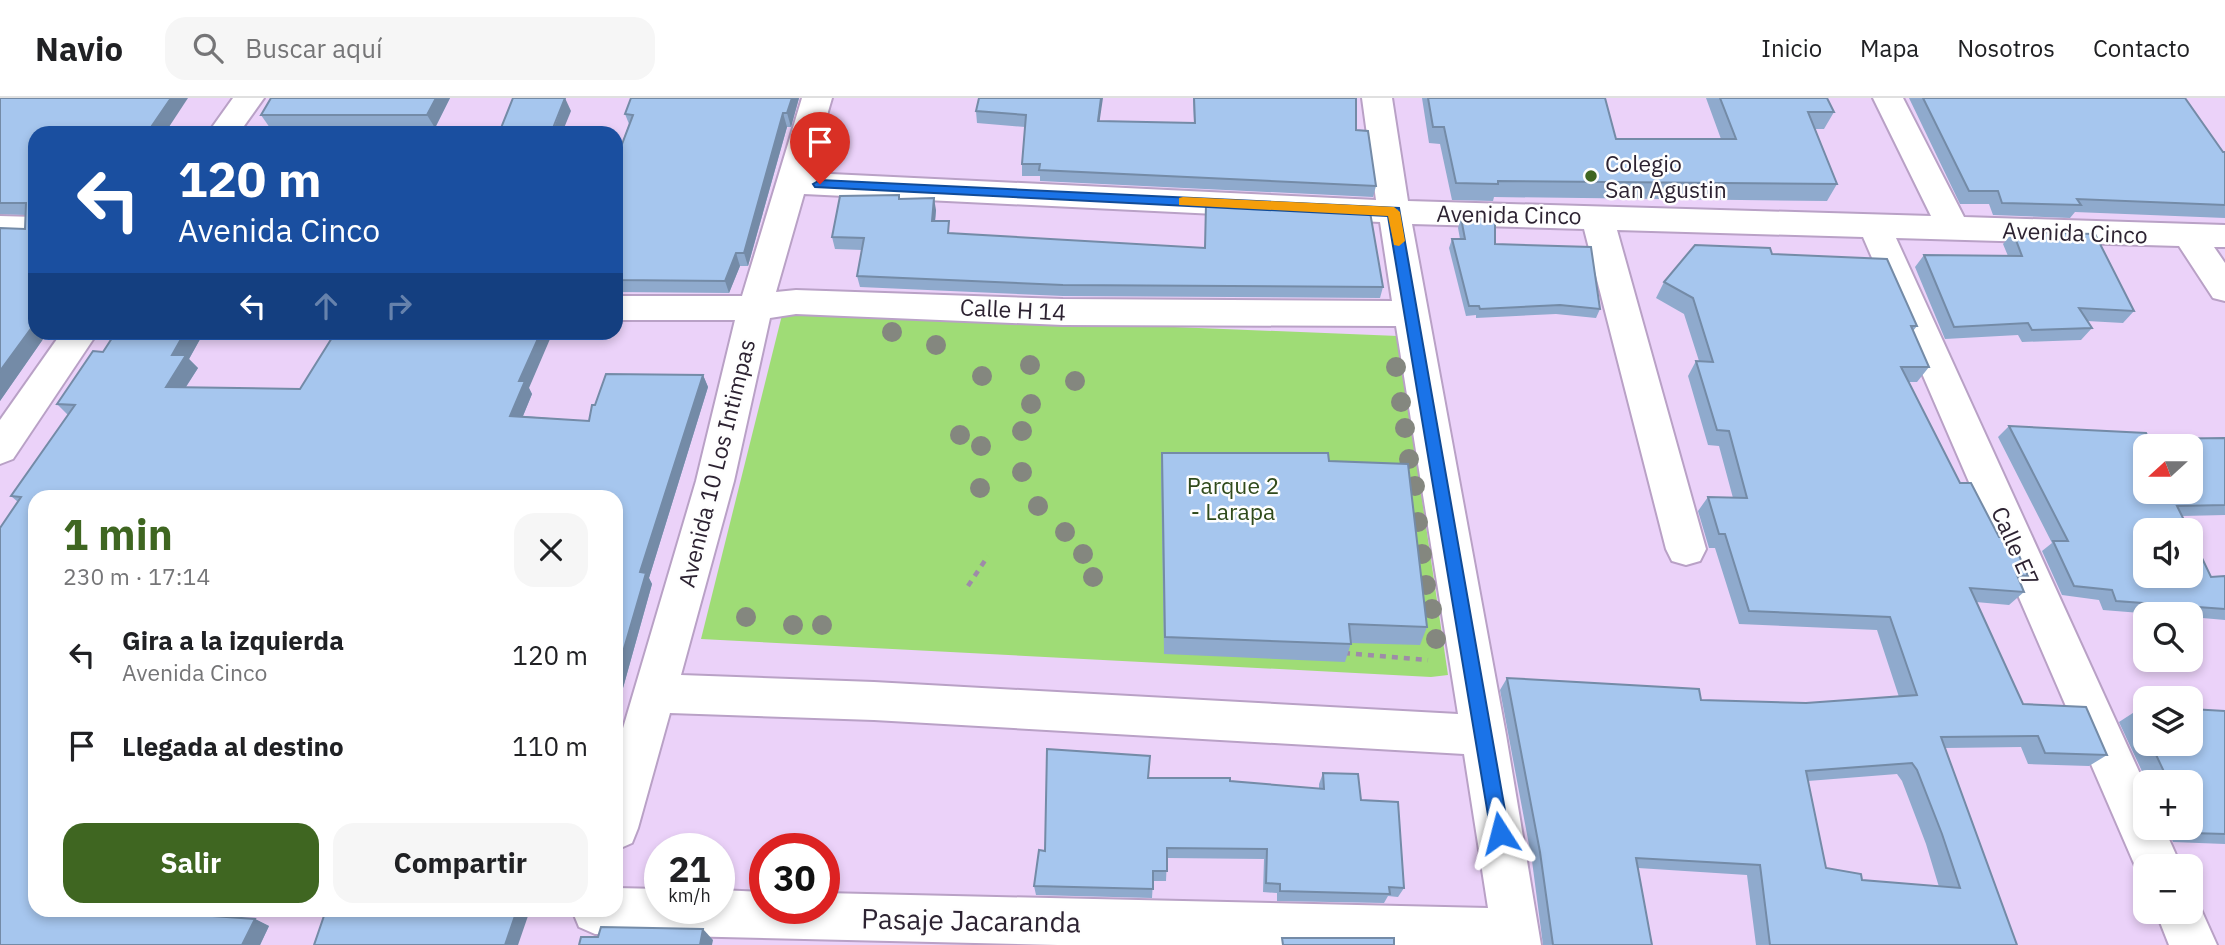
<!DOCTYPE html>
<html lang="es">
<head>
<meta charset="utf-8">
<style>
  body { margin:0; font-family:"IBM Plex Sans",sans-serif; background:#f6f6f6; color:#202124; height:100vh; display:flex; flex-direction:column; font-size:26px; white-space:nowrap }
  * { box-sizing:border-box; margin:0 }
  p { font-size:23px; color:#757577 }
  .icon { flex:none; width:38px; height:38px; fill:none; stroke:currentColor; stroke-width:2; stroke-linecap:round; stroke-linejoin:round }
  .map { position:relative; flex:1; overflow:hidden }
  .drawer { position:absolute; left:28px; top:392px; width:595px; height:427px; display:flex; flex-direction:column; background:#fff; border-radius:21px; box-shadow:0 4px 10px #0003 }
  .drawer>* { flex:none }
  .guide { position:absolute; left:28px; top:28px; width:595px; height:214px; border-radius:21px; box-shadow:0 4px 10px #0003; background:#1a4fa0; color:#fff; overflow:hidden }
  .needle { width:46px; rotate:249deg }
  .buttons { position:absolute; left:2133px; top:336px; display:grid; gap:14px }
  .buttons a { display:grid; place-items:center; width:70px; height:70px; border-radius:14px; background:#fff; box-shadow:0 4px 10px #0003; font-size:35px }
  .speed { position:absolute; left:644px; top:735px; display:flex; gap:14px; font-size:35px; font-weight:700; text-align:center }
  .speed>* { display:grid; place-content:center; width:91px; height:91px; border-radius:50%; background:#fff; box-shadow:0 4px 10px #0003; line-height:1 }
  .speed small { font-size:18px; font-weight:400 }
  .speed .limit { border:10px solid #d22; background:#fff; color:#111 }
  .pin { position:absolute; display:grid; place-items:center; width:60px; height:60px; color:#fff; margin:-72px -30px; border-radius:50% 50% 50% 0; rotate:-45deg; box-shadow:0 0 7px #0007 }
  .pin .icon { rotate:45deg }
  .me { position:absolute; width:77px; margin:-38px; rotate:351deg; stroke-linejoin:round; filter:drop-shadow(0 0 5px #0008) }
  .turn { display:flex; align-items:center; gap:24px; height:147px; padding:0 35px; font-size:32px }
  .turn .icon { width:91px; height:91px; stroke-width:2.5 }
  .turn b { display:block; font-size:49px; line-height:60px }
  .lanes { display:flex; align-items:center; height:66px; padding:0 35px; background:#0003; justify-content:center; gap:35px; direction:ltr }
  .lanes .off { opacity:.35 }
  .round { display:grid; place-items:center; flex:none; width:74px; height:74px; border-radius:21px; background:#f6f6f6 }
  .overview { display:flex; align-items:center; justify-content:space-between; height:119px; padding:0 35px }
  h1 { font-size:42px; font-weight:700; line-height:52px; color:#3f6621 }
  .button { display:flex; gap:14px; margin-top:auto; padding:14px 35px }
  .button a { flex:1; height:80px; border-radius:21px; background:#3f6621; color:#fff; font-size:28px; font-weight:700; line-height:80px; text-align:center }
  .button a+a { background:#f6f6f6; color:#202124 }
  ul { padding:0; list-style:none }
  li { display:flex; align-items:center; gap:21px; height:91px; padding:0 35px }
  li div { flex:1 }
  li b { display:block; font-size:26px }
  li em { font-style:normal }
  header { display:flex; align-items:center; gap:42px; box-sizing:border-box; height:98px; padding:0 35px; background:#fff; border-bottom:2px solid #e0e0e0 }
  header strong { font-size:33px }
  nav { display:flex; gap:38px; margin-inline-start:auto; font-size:24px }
  .search { width:490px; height:63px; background:#f6f6f6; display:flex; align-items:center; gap:18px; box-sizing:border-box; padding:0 24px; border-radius:21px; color:#757577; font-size:26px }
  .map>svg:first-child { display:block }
  .green { fill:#9fdc76 }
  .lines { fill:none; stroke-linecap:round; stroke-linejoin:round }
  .street-casing { stroke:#b9a1c6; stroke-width:4 }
  .path { stroke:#9e8ba8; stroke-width:4.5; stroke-dasharray:6 6; stroke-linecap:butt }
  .street { fill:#fff; fill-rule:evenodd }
  .tree { fill:#84877f }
  .wall { fill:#8faacd; fill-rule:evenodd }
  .shaded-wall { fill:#748ba7 }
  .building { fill:#a6c6ee; stroke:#748ba7; stroke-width:2; fill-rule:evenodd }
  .route { fill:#1a73e8; stroke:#114b97; stroke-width:2 }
  .slow { fill:#f59e0b }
  .poi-dot { fill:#3f6621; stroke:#fefefe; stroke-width:2.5 }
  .labels { text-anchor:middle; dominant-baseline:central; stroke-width:5; stroke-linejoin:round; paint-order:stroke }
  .poi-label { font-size:23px; fill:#2d2332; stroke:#fefefe; text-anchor:start }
  .street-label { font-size:23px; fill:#2d2332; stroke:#fefefe }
  .park-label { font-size:23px; fill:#2f4a1b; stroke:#fefefe }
  .near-street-label { font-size:28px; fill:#2d2332; stroke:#fefefe }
</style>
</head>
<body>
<header>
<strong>Navio</strong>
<div class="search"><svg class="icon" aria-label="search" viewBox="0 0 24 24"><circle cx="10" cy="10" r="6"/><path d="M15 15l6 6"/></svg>Buscar aquí</div>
<nav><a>Inicio</a><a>Mapa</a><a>Nosotros</a><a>Contacto</a></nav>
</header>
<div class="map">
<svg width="2225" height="847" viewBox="0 0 2225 847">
  <rect width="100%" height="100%" fill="#ebd2f9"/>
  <!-- green -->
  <polygon class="green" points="783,213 1398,238 1448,577 1431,579 701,541"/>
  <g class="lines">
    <!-- street casing -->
    <g class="street-casing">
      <g id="street">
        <polygon points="233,0 264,0 239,35 208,35"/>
        <path d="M 802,0 L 832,0 L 810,75 L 1376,102 L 1362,0 L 1392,0 L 1408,103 L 1931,118 L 1873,0 L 1903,0 L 1964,119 L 2225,127 L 2225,149 L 2214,149 L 2225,165 L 2225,203 L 2213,200 L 2179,148 L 1896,140 L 2146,689 L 2146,730 L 2164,730 L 2181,768 L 2146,768 L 2146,785 L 2142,784 L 1863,139 L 1617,132 L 1706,451 L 1700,463 L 1686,467 L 1672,463 L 1666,451 L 1584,131 L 1412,126 L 1506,637 L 1541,847 L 1058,847 L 595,836 L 579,829 L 572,812 L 616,812 L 616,790 L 660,791 L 660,810 L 719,810 L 719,792 L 765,794 L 765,810 L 824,810 L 824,795 L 1488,810 L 1464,656 L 874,622 L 670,615 L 638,730 L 632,745 L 616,752 L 616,654 L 696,383 L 735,222 L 616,222 L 616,198 L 742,198 ZM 804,96 L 1380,124 L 1392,203 L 1063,201 L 796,192 L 776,194 ZM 796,216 L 1063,227 L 1396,228 L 1458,616 L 874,584 L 681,577 L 734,383 L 770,220 Z"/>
        <polygon points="0,118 35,119 35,141 0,140"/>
        <polygon points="62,234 98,234 13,361 0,366 0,322"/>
        <polygon points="2191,796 2195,798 2217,847 2169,847 2156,814 2191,814"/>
      </g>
    </g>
    <!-- path -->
    <g class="path">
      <polyline points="968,488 988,458"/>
      <polyline points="1344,555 1428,562"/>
    </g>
    <!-- street -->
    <use href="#street" class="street"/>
  </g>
  <!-- trees -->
  <g class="tree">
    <circle cx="892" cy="234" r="10"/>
    <circle cx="936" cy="247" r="10"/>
    <circle cx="1030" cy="267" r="10"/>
    <circle cx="1396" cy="269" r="10"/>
    <circle cx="982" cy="278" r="10"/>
    <circle cx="1075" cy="283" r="10"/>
    <circle cx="1401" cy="304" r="10"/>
    <circle cx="1031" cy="306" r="10"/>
    <circle cx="1405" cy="330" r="10"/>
    <circle cx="1022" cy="333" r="10"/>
    <circle cx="960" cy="337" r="10"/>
    <circle cx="981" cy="348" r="10"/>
    <circle cx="1409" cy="361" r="10"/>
    <circle cx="1022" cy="374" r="10"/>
    <circle cx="1415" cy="388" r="10"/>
    <circle cx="980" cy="390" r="10"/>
    <circle cx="1038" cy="408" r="10"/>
    <circle cx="1418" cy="424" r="10"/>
    <circle cx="1065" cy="434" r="10"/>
    <circle cx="1083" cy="456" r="10"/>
    <circle cx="1422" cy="456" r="10"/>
    <circle cx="1093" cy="479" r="10"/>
    <circle cx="1426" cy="487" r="10"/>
    <circle cx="1432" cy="511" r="10"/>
    <circle cx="746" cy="519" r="10"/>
    <circle cx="793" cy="527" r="10"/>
    <circle cx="822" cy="527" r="10"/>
    <circle cx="1436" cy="541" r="10"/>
  </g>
  <!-- wall -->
  <g class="wall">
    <polygon points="0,0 35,35 48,234 0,303 0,130 25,131 26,117 0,116"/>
    <polygon points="450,0 435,30 270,30 261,17"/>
    <polygon points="799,0 791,29 787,29 748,168 740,168 729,195 616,194 616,62 629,26 625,16"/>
    <polygon points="1193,0 1356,0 1356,32 1376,88 1373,99 1040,83 1040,78 1022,78 1022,66 1025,29 977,25 976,13 1100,23 1194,25"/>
    <polygon points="1422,0 1605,0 1616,41 1721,41 1706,0 1827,0 1834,14 1824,31 1815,31 1837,86 1827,103 1494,99 1493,103 1452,102 1440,46 1429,45"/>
    <polygon points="1909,0 2185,0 2223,54 2225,54 2225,120 2075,114 2070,120 1993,117 1989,106 1960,106"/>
    <polygon points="900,101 936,112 935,123 950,135 1205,150 1206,106 1383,189 1380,200 1063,198 860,189 857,178 862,152 835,151 832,139"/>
    <polygon points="1461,120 1495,146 1600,211 1596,220 1556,216 1476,220 1476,217 1466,218 1449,150 1452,141 1460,141 1458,130"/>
    <polygon points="2013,134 2134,213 2123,225 2087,223 2092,230 2081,242 2022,244 2018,237 1945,241 1915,169 1924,157 2008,158 2003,146"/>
    <path d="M 1772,156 L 1917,228 L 1913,233 L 1929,269 L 1917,284 L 1909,284 L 1960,385 L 2028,478 L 2020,484 L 2024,494 L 2009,507 L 1976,504 L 2023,606 L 2107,657 L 2089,668 L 2028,666 L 2021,649 L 1945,650 L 2017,847 L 1756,847 L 1747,777 L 1638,770 L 1652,847 L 1543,847 L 1532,763 L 1500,592 L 1507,580 L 1701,602 L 1806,605 L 1899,599 L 1877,532 L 1739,526 L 1715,450 L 1709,450 L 1698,413 L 1708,399 L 1733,400 L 1719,348 L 1708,347 L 1688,278 L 1696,263 L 1699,263 L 1684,216 L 1656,200 L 1664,184 ZM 1897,676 L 1902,683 L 1926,746 L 1939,789 L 1862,782 L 1826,770 L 1808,683 Z"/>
    <polygon points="116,234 204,234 189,261 198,270 186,289 300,291 529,290 532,296 523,318 589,323 595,307 703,277 708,289 649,480 652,486 623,590 620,590 616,607 616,399 35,399 35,812 175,815 255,821 269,828 260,847 0,847 18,404 11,398 68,317 57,306 103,254"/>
    <polygon points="2009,328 2149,341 2225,340 2225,417 2182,418 2211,479 2225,478 2225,522 2191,519 2191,516 2153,516 2103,512 2099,502 2062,497 2042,453 2052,445 1998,339"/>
    <polygon points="1162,355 1329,363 1427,529 1420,547 1351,545 1345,564 1164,556 1161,375"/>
    <polygon points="2146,609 2146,646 2191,646 2225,613 2225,746 2173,744 2167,730 2191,730 2191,684 2147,684 2119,624 2136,613 2139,614"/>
    <polygon points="1323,675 1361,702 1404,790 1398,799 1388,798 1384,805 1277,803 1277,795 1263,794 1264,761 1167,760 1166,783 1153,783 1152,800 1036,797 1034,788 1045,753 1148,680 1230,683 1319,691 1319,686"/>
    <polygon points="326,812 570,812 567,818"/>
  </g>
  <!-- shaded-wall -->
  <g class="shaded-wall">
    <polygon points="171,0 188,0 165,35 147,35"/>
    <polygon points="436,0 450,0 435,30 427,17"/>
    <polygon points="565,0 571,13 562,35 552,35"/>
    <polygon points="792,0 799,0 791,29 787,15"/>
    <polygon points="1101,0 1103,0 1098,34 1098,23"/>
    <polygon points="783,15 787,29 748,168 744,155"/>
    <polygon points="934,100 936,112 934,135 932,123"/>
    <polygon points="736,155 740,168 729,195 725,183"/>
    <polygon points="35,225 35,234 48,234 0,303 0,273"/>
    <polygon points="185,234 204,234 189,261 198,270 178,301 166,289 172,257"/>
    <polygon points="541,234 553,234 529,290 532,296 518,330 510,318 519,283"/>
    <polygon points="703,277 708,289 649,480 652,486 623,590 616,581 616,578 640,474"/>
    <polygon points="616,585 620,590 616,607"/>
    <polygon points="158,812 177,812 173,822 157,814"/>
    <polygon points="517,812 520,812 528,818 518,847 505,847"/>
    <polygon points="560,812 570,812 567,818"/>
    <polygon points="255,821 269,828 260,847 242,847"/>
    <polygon points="703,831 713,842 712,847 700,847"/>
  </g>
  <!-- building -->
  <g class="building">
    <polygon points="0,0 171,0 147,35 35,35 35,225 0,273 0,130 25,131 26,105 0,105"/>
    <polygon points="271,0 436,0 427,17 261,17"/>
    <polygon points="513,0 565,0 551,35 499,35"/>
    <polygon points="631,0 792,0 787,15 783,15 744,155 736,155 725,183 616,182 616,62 633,17 625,16"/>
    <polygon points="979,0 1101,0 1098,23 1195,25 1194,0 1356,0 1356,32 1368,33 1376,88 1039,72 1040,66 1022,66 1026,17 976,13"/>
    <polygon points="1428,0 1605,0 1616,41 1736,41 1720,0 1827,0 1834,14 1808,14 1837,86 1498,83 1498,86 1456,85 1444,29 1433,29"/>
    <polygon points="1923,0 2185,0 2223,54 2225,54 2225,107 2077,101 2081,107 2002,105 1998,93 1969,93"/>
    <polygon points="899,97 899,101 934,100 932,123 949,123 948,135 1205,150 1206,106 1370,114 1383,189 1063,187 857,178 864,140 832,139 840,98"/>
    <polygon points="1461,120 1495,121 1495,146 1591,149 1600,211 1560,207 1480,211 1479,208 1469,208 1452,141 1465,141"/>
    <polygon points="2013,134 2095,136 2134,213 2079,210 2092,230 2032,232 2028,225 1954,229 1924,157 2022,158"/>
    <path d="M 1695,147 L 1770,150 L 1772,156 L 1887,161 L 1917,228 L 1911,228 L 1929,269 L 1901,269 L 1960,385 L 1971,385 L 1999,439 L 2011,439 L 2028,478 L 2017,477 L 2024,494 L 1970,490 L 2023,606 L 2086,609 L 2107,657 L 2045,655 L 2038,638 L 1941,639 L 2017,847 L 1770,847 L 1760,767 L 1636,760 L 1652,847 L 1553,847 L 1540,754 L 1507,580 L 1699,591 L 1701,602 L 1806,605 L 1917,597 L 1890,519 L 1749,513 L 1725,436 L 1719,436 L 1708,399 L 1747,400 L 1729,333 L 1717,332 L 1696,263 L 1713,264 L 1693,200 L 1664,184 ZM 1912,665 L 1917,672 L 1942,736 L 1960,790 L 1862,782 L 1861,776 L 1826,770 L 1806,673 Z"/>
    <polygon points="116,234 185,234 172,257 186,257 166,289 300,291 335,235 541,234 519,283 525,283 510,318 589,323 592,307 595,307 606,276 703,277 640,474 646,475 616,578 616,399 35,399 35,812 158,812 157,814 255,821 242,847 0,847 0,430 21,399 11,398 75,307 57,306 93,253 103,254"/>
    <path d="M 2009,328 L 2146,335 L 2149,341 L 2225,340 L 2225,407 L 2177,408 L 2189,432 L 2146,432 L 2146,478 L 2191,478 L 2191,437 L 2211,479 L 2225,478 L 2225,511 L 2116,503 L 2112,492 L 2074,488 L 2053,443 L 2068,443 ZM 2146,348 L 2191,348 L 2191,394 L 2146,394 Z"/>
    <polygon points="1162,355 1328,355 1329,363 1408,366 1427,529 1349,526 1351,546 1165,539"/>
    <polygon points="2191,611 2225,613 2225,736 2191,735 2189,730 2191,730 2191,684 2166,684 2166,678 2151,646 2191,646"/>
    <polygon points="2136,613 2146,614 2146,635"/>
    <polygon points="1047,651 1150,658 1148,680 1230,680 1230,683 1324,691 1323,675 1358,676 1361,702 1398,704 1404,790 1389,789 1390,796 1280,793 1280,786 1266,785 1267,751 1167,750 1167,773 1153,773 1153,791 1034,788 1039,752 1045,753"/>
    <polygon points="326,812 517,812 505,847 314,847"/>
    <polygon points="601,829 703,831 700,847 579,847 581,839 598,839"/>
    <polygon points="1282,840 1394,840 1394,847 1283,847"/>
  </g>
  <!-- route -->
  <polygon class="route" points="820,82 1399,110 1509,735 1507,742 1500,744 1494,742 1491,735 1388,118 815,89 813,86"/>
  <!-- slow -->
  <polygon class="slow" points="1183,99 1394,109 1400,114 1405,143 1399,148 1394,147 1388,118 1179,107 1179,100"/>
  <!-- markers -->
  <circle class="poi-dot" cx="1591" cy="78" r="7"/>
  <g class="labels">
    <!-- poi labels -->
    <g class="poi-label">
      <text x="1605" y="65">Colegio<tspan x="1605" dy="26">San Agustin</tspan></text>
    </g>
    <!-- street labels -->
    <g class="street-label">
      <text transform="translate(1509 116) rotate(1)">Avenida Cinco</text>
      <text transform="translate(2075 134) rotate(2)">Avenida Cinco</text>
      <text transform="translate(1013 211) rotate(3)">Calle H 14</text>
      <text transform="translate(716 365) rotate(-76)">Avenida 10 Los Intimpas</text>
      <text transform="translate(2016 448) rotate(66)">Calle E7</text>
    </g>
    <!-- park labels -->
    <g class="park-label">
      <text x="1233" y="387">Parque 2<tspan x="1233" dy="26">- Larapa</tspan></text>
    </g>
    <!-- near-street labels -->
    <g class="near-street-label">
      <text transform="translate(971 822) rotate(1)">Pasaje Jacaranda</text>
    </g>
  </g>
</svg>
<div class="buttons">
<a><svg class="needle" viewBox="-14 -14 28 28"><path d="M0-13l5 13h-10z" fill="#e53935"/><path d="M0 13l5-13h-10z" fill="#757577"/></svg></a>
<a><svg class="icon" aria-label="sound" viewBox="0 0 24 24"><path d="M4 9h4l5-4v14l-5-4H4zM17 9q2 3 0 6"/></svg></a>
<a><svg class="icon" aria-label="search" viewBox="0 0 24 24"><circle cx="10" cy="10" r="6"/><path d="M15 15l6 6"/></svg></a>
<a><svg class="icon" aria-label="layers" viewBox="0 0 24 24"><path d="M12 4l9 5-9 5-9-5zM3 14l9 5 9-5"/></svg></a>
<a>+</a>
<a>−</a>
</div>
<div class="speed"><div>21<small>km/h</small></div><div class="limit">30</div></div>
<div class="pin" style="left:820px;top:86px;background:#d93025"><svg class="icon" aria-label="arrive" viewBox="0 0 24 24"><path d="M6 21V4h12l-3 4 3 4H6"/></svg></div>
<svg class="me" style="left:1500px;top:735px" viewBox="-20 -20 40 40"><path d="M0-17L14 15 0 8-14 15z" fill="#1a73e8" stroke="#fff" stroke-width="4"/></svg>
<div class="guide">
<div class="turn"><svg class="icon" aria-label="left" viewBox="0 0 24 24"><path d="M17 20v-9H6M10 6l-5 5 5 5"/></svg><div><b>120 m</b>Avenida Cinco</div></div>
<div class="lanes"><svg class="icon" aria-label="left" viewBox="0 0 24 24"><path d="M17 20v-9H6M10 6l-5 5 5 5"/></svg><svg class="icon off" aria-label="ahead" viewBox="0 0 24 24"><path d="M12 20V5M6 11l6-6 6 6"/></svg><svg class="icon off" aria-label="right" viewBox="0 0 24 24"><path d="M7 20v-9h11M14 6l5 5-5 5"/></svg></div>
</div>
<section class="drawer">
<div class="overview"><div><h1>1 min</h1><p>230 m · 17:14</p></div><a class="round"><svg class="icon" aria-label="close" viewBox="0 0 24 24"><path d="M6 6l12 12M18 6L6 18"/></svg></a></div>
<ul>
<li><svg class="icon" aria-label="left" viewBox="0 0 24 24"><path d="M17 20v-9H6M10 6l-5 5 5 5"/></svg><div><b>Gira a la izquierda</b><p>Avenida Cinco</p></div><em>120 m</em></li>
<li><svg class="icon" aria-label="arrive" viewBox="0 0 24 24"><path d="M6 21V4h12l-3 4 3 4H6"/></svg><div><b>Llegada al destino</b></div><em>110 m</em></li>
</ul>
<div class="button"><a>Salir</a><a>Compartir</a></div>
</section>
</div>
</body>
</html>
